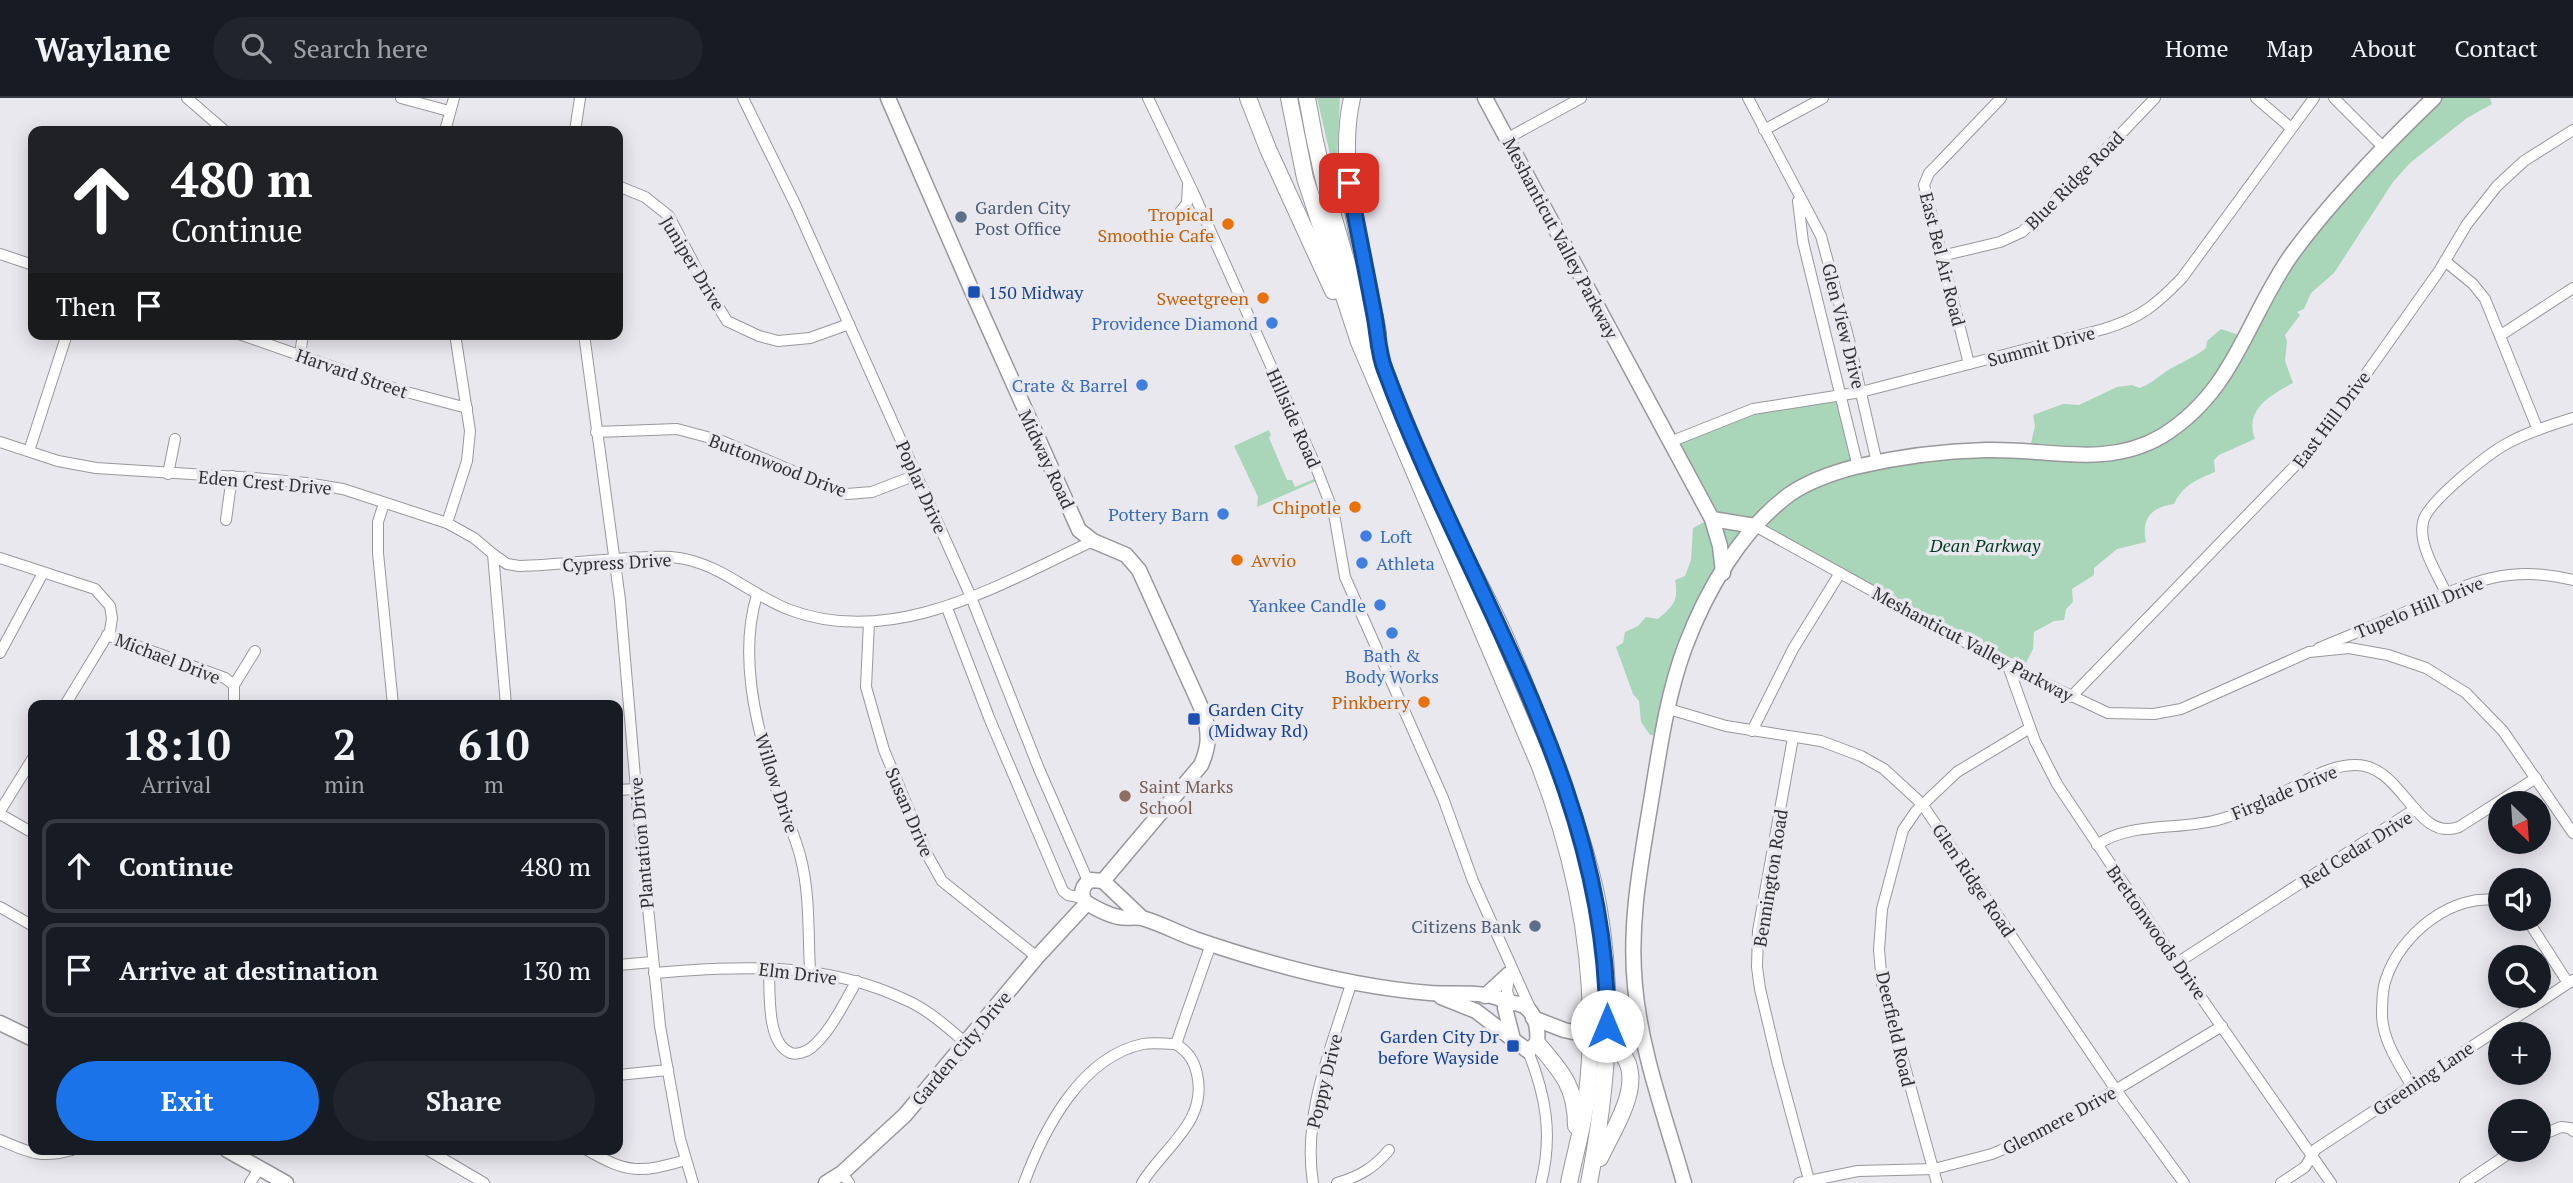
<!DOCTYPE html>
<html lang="en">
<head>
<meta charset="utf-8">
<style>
  body { margin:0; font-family:"PT Serif",serif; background:#20242c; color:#f1f3f6; height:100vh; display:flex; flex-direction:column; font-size:26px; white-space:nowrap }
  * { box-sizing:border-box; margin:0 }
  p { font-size:23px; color:#9ea1a6 }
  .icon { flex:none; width:38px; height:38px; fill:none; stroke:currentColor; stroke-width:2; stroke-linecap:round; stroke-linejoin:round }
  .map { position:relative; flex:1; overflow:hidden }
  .panel { position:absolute; left:28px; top:602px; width:595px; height:455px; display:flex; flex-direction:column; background:#171b24; border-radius:14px; box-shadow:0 4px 18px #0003 }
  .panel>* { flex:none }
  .guide { position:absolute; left:28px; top:28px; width:595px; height:214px; border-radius:14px; box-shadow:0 4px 18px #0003; background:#202124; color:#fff; overflow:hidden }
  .needle { width:46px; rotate:155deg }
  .controls { position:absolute; left:2488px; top:693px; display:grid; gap:14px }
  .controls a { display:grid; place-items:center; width:63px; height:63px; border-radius:50%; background:#171b24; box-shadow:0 4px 18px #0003; font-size:35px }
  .pin { position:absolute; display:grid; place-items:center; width:60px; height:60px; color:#fff; margin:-30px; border-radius:14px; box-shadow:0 4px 10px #0006 }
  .me { position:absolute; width:77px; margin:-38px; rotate:0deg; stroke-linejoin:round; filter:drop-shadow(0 0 5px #0008) }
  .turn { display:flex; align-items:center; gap:24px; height:147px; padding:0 28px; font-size:32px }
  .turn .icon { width:91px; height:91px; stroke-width:2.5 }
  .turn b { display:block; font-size:49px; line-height:60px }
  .then { display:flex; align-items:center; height:66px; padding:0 28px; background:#0003; gap:14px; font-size:26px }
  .eta { display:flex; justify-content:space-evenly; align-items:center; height:119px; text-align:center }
  .eta b { font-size:42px; font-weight:600; line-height:49px }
  .button { display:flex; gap:14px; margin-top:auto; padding:14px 28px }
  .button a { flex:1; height:80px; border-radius:42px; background:#1a73e8; color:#fff; font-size:28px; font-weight:600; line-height:80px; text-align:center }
  .button a+a { background:#20242c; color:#f1f3f6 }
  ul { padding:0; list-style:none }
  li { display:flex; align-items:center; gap:21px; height:94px; margin:0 14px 10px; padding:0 14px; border:4px solid #363941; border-radius:14px }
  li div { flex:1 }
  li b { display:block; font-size:26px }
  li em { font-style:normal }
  header { display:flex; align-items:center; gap:42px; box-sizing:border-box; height:98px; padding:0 35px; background:#171b24; border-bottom:2px solid #363941 }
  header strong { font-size:33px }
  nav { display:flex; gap:38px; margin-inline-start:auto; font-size:24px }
  .search { width:490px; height:63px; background:#20242c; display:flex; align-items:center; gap:18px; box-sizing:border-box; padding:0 24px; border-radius:38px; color:#9ea1a6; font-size:26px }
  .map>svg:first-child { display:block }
  .green { fill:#a9d6b9 }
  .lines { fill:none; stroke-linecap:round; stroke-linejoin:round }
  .street-casing { stroke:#99979d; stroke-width:12 }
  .secondary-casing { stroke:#99979d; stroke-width:17 }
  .primary-casing { stroke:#99979d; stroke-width:18 }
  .street { stroke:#fff; stroke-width:10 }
  .secondary { stroke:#fff; stroke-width:14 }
  .primary { stroke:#fff; stroke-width:16 }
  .route-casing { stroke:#114b97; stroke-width:18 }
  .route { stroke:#1a73e8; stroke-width:12 }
  .service-dot { fill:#5c6f8a; stroke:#eae8ef; stroke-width:2.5 }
  .food-dot { fill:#e8710a; stroke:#eae8ef; stroke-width:2.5 }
  .transit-dot { fill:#1a4fb4; stroke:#eae8ef; stroke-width:2.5 }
  .shop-dot { fill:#3f7fe0; stroke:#eae8ef; stroke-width:2.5 }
  .education-dot { fill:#8d6e63; stroke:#eae8ef; stroke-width:2.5 }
  .labels { text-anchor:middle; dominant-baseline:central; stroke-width:7; stroke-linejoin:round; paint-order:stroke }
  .street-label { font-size:18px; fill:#313032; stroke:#eae8ef }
  .service-label { font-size:18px; fill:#4e5e75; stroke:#eae8ef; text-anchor:start }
  .food-label { font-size:18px; fill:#c56008; stroke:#eae8ef; text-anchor:end }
  .transit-label { font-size:18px; fill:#164399; stroke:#eae8ef; text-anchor:start }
  .shop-label { font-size:18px; fill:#366cbe; stroke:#eae8ef; text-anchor:end }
  .park-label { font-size:18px; font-style:italic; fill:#003a20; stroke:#eae8ef }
  .education-label { font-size:18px; fill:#785e54; stroke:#eae8ef; text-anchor:start }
</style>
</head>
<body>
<header>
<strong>Waylane</strong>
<div class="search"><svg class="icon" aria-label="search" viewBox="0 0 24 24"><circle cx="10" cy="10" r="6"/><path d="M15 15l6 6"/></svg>Search here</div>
<nav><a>Home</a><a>Map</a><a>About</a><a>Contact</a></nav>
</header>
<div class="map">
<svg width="2573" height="1085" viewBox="0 0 2573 1085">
  <rect width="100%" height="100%" fill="#eae8ef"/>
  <!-- green -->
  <g class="green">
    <polygon points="1317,0 1340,0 1336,82"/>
    <path d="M 2435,0 L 2490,0 L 2492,6 L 2467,20 L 2410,65 L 2393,84 L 2334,175 L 2311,195 L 2304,211 L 2297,214 L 2300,217 L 2285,237 L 2287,243 L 2285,263 L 2293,285 C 2270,297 2244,312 2255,341 L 2219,357 L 2214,362 L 2215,374 C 2197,381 2182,388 2174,406 C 2151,409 2141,421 2146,444 L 2117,451 L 2094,470 L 2094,477 L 2072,491 L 2073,504 L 2066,511 L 2064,522 L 2054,523 L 2034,534 L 2033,551 L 2021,575 L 1755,429 L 1709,500 L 1661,638 L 1650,637 L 1641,624 L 1639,603 L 1633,596 L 1616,549 L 1623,545 L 1625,534 L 1638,528 L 1646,519 L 1658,521 C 1673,508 1679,503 1675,482 L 1685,478 L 1691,462 L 1693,430 L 1710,421 L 1672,348 L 1737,317 L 1837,299 L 1857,366 L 2029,353 L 2035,328 L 2033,317 L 2063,306 L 2079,307 L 2117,289 L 2132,287 L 2140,290 C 2152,285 2159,278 2170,271 C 2182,264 2195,259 2206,250 L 2207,243 L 2221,231 L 2245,239 L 2283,170 Z"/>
    <polygon points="1269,332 1271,337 1269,340 1287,382 1292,382 1295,389 1314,381 1316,383 1257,409 1258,399 1234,348"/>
  </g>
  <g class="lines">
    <!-- street casing -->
    <g class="street-casing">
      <g id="street">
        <polyline points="187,0 225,33"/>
        <polyline points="401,0 449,13"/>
        <polyline points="743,0 796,108 971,499 1039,671 1088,783"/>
        <polyline points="1148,0 1193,94 1314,364 1334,416 1345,479 1443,700 1473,783 1531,912"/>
        <polyline points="1748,0 1821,138 1848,238 1877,365"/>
        <polyline points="2256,0 2291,30"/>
        <polyline points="2334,0 2384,50"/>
        <polyline points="1764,32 1823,0"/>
        <polyline points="445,33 454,0"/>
        <polyline points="575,33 580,0"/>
        <polyline points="1508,40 1581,0"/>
        <polyline points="618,88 645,99 669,118 706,189 727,223 759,238 778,243 810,240 849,226"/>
        <polyline points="1798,103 1803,144 1858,369"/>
        <polyline points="1180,114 1187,105 1188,87"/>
        <polyline points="0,156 33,167"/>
        <polyline points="1941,158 2000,144 2022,134 2074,85 2155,0"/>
        <polyline points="2445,163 2473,186 2485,201 2538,332"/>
        <polyline points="239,236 399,292 467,310"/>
        <polyline points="584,236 620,502 636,691 660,928 680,1041 693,1085"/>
        <polyline points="2501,237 2573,190"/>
        <polyline points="300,257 303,236"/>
        <polyline points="1969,266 1924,87 1929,75 1938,66 2001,0"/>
        <polyline points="596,334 677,331 722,343 847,396 872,394 916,377"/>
        <polyline points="0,344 58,363 96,370 254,380 306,385 343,391 447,425 474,440 493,456 506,607"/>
        <path d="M 1670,344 L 1753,311 L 1861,294 L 2104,231 C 2140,220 2156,207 2182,180 L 2314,0"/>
        <polyline points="29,353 67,236"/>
        <polyline points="168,376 175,341"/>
        <polyline points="384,405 378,424 378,455 393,607"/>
        <polyline points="226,422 232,378"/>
        <polyline points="447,425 467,363 470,333 455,236"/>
        <polyline points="1755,428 2008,568 2108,615 2154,616 2181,611 2309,554 2349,550 2388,557 2426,570 2466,595 2503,633 2573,735"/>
        <path d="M 493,456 L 507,466 L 519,468 C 556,467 593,462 631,460 C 650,459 670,457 689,462 C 726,471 755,499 790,512 C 895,551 1000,486 1093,443"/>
        <polyline points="0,460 95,491 110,508 112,520 110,533 65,607"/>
        <path d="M 2446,495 C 2437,475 2418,447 2423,424 C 2427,404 2489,355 2508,345 C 2528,334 2551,327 2573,320"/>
        <path d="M 757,497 C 739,555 755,624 773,681 C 781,708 794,733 801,761 C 810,797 808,836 810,873"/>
        <polyline points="947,510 990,622 1063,793 1068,797 1083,800"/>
        <polyline points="869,524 866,589 884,652 928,758 942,783 1037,859"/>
        <polyline points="107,537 225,580 234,587 234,607"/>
        <path d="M 2319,550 C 2346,539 2372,528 2399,517 C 2462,489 2502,464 2573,482"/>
        <polyline points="0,555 43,475"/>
        <polyline points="2008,568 2035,643 2057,686 2177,865 2331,1085"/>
        <polyline points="234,587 255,553"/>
        <polyline points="2071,599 2317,345 2439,173 2467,126 2497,88 2524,63 2573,32"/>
        <polyline points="1669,611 1726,628 1821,643 1861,658 1884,671 1922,706 2116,992 2184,1085"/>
        <polyline points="1752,633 1793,551 1840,475"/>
        <polyline points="1793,640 1758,833 1757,869 1760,891 1778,967 1809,1082"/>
        <polyline points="618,692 636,691"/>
        <polyline points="0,713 33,660"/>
        <polyline points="0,716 33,735"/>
        <path d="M 2097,747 C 2130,723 2182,733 2221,721 C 2242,715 2262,706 2281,696 C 2304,684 2328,667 2355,667 C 2403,666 2415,745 2459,729 L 2536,680"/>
        <polyline points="0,809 33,828"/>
        <polyline points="2527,821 2568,885"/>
        <polyline points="2177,865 2415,711"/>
        <polyline points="618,867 653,864"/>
        <path d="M 769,870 C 770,892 766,946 791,955 C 797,957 806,954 811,950 C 831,934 844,904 857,883"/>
        <polyline points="1510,874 1507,893 1511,905"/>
        <path d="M 654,875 C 742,868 824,863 906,902 C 929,912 948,930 967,946"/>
        <path d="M 1528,953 C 1546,998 1553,1037 1541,1085"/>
        <polyline points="618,977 668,972"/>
        <path d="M 2411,987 C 2399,966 2383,943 2382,918 C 2382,907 2382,891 2386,881 C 2400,837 2453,793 2501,803"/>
        <polyline points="2539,1038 2561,1029 2570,1030 2573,1033"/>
        <path d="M 0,1042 C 28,1054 41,1061 72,1052"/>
        <polyline points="428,1052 484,1085"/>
        <path d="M 587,1052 C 629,1076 640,1075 686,1062"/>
        <polyline points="842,1075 849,1085"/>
        <polyline points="250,1085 259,1071"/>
        <path d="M 1024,1085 C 1044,1031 1081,959 1143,946 C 1153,944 1165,946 1176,946 L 1211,846"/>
        <path d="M 1142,1085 C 1164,1049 1208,1024 1197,976 C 1194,962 1188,954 1176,946"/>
        <path d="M 1313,1085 C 1302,1016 1332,948 1352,883"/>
        <path d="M 1337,1085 C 1360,1078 1374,1070 1389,1052"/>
        <polyline points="1799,1085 1858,1073 1934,1071 1992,1056 2054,1029 2222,928"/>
        <polyline points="1937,1085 1882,886 1879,852 1882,811 1903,732 1916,713 1957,674 2030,630"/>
        <polyline points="2281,1085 2305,1069 2316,1051 2573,882"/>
        <polyline points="2465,1085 2514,1052"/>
      </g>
    </g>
    <!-- secondary casing -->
    <g class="secondary-casing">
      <g id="secondary">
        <path d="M 888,0 L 972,193 L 1079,432 L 1093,443 L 1126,457 L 1139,472 L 1205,618 C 1209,638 1209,649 1201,667 L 1103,783"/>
        <polyline points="1485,0 1712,421 1720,448 1723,475"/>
        <polyline points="1712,421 1755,428"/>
        <path d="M 1142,820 L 1103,783 L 1091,782 C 1082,787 1080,795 1085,804 C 1095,810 1107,817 1119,819 C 1127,821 1137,818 1145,821 C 1162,826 1178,835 1195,841 C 1268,866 1353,889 1430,895 C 1451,897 1493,891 1508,906"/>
        <polyline points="1485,898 1509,876"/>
        <path d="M 1441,899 L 1476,913 L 1528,953 L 1537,945 C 1539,927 1533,904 1511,905 L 1505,910 L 1513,941"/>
        <polyline points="1533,920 1564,932 1591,938"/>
        <polyline points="0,925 33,941"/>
        <polyline points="227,1052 286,1085"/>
        <polyline points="826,1085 842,1075 905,1017 1037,859 1087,805"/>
        <path d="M 1684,1085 C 1666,1021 1641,955 1635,888 C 1629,827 1640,769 1650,709 C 1659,656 1666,600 1685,549 C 1706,493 1741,432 1790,396 C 1809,383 1832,375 1855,369 C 1897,359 1943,353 1986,352 C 2047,350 2106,371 2162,338 C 2235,293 2246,221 2292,156 C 2333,100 2384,48 2434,0"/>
      </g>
    </g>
    <!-- primary casing -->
    <g class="primary-casing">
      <g id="primary">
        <polyline points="1248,0 1268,51 1333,193"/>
        <path d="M 1289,0 L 1305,80 L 1359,244 L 1539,666 C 1580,772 1600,883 1587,996 C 1584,1026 1575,1055 1569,1085"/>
        <path d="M 1307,0 C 1333,157 1392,299 1458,443 C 1473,474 1490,505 1504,536 C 1529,594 1552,653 1572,712 C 1582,743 1592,774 1598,806 C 1615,900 1607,992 1589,1085"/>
        <path d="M 1352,0 C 1335,73 1365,162 1378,235"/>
        <path d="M 1537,945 C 1561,973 1576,988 1576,1028"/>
        <path d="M 1600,1060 C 1617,1023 1658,967 1602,941"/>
      </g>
    </g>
    <!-- street -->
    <use href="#street" class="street"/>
    <!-- secondary -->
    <use href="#secondary" class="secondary"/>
    <!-- primary -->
    <use href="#primary" class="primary"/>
  </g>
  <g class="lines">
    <!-- route casing -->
    <g class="route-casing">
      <path id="route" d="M 1349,85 C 1357,129 1366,172 1374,215 C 1378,234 1378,255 1385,272 C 1464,488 1610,689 1607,928"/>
    </g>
    <!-- route -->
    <use href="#route" class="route"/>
  </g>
  <!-- markers -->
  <g class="service-dot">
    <circle cx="961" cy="119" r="7"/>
    <circle cx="1535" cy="828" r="7"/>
  </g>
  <g class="food-dot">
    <circle cx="1228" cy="126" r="7"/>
    <circle cx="1263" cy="200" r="7"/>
    <circle cx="1355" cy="409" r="7"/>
    <circle cx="1237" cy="462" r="7"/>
    <circle cx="1424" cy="604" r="7"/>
  </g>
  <g class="transit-dot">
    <rect x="967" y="187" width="14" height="14" rx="3.5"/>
    <rect x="1187" y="614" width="14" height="14" rx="3.5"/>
    <rect x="1506" y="941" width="14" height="14" rx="3.5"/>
  </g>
  <g class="shop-dot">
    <circle cx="1272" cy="225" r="7"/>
    <circle cx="1142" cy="287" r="7"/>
    <circle cx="1223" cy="416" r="7"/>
    <circle cx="1366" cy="438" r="7"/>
    <circle cx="1362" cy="465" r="7"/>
    <circle cx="1380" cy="507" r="7"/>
    <circle cx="1392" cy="535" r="7"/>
  </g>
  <circle class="education-dot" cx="1125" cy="698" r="7"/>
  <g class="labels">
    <!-- street labels -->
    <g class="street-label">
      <text transform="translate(2074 82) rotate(-45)">Blue Ridge Road</text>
      <text transform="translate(1561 140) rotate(62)">Meshanticut Valley Parkway</text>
      <text transform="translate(1943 161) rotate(76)">East Bel Air Road</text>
      <text transform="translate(693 165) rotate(59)">Juniper Drive</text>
      <text transform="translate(1844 228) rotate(76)">Glen View Drive</text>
      <text transform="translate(2041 248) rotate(-15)">Summit Drive</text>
      <text transform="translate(352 275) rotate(19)">Harvard Street</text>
      <text transform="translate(1294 320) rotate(66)">Hillside Road</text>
      <text transform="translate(2331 321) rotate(-53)">East Hill Drive</text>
      <text transform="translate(1047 361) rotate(65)">Midway Road</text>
      <text transform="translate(778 367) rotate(21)">Buttonwood Drive</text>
      <text transform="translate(265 384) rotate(5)">Eden Crest Drive</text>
      <text transform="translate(922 389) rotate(66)">Poplar Drive</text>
      <text transform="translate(617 464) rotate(-3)">Cypress Drive</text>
      <text transform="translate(2419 509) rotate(-22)">Tupelo Hill Drive</text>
      <text transform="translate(1973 546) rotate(28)">Meshanticut Valley Parkway</text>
      <text transform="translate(168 560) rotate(21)">Michael Drive</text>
      <text transform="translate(777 685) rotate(72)">Willow Drive</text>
      <text transform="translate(2284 694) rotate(-23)">Firglade Drive</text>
      <text transform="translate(910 714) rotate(67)">Susan Drive</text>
      <text transform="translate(641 745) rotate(-95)">Plantation Drive</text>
      <text transform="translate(2356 751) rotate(-32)">Red Cedar Drive</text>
      <text transform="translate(1770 780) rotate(-81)">Bennington Road</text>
      <text transform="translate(1974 782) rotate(56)">Glen Ridge Road</text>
      <text transform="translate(2157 834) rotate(55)">Brettonwoods Drive</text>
      <text transform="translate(798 875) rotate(7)">Elm Drive</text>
      <text transform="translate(1896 931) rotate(77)">Deerfield Road</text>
      <text transform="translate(961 950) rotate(-50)">Garden City Drive</text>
      <text transform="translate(2423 980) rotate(-34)">Greening Lane</text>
      <text transform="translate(1324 983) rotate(-76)">Poppy Drive</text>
      <text transform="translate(2059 1022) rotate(-28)">Glenmere Drive</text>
    </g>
    <!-- service labels -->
    <g class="service-label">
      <text x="975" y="109">Garden City<tspan x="975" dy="21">Post Office</tspan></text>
      <text x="1521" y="828" text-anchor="end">Citizens Bank</text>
    </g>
    <!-- food labels -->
    <g class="food-label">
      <text x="1214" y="116">Tropical<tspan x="1214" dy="21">Smoothie Cafe</tspan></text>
      <text x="1249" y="200">Sweetgreen</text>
      <text x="1341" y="409">Chipotle</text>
      <text x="1251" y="462" text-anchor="start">Avvio</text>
      <text x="1410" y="604">Pinkberry</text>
    </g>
    <!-- transit labels -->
    <g class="transit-label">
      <text x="988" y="194">150 Midway</text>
      <text x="1208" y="611">Garden City<tspan x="1208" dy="21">(Midway Rd)</tspan></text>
      <text x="1499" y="938" text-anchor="end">Garden City Dr<tspan x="1499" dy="21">before Wayside</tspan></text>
    </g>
    <!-- shop labels -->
    <g class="shop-label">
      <text x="1258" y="225">Providence Diamond</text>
      <text x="1128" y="287">Crate &amp; Barrel</text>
      <text x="1209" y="416">Pottery Barn</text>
      <text x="1380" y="438" text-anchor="start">Loft</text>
      <text x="1376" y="465" text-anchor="start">Athleta</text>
      <text x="1366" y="507">Yankee Candle</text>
      <text x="1392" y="557" text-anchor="middle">Bath &amp;<tspan x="1392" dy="21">Body Works</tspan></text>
    </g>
    <!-- park labels -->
    <g class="park-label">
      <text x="1985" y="447">Dean Parkway</text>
    </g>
    <!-- education labels -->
    <g class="education-label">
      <text x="1139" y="688">Saint Marks<tspan x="1139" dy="21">School</tspan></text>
    </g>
  </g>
</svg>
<div class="controls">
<a><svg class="needle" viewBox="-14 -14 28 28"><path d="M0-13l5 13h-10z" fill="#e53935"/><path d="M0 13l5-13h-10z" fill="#9ea1a6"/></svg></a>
<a><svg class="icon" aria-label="sound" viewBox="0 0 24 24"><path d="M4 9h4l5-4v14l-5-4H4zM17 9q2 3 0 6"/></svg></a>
<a><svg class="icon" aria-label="search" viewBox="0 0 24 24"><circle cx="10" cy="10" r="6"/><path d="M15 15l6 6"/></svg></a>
<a>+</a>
<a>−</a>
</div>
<div class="pin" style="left:1349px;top:85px;background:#d93025"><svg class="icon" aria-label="arrive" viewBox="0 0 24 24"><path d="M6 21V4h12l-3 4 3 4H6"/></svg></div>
<svg class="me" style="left:1607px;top:928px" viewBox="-20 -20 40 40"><circle r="19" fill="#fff"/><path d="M0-13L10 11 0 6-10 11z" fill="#1a73e8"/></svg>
<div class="guide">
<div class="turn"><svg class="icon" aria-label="ahead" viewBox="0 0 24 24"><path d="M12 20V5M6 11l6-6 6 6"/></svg><div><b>480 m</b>Continue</div></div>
<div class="then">Then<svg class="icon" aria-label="arrive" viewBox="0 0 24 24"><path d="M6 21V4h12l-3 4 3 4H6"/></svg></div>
</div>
<section class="panel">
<div class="eta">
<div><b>18:10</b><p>Arrival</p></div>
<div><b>2</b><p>min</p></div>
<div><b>610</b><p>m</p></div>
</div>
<ul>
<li><svg class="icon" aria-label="ahead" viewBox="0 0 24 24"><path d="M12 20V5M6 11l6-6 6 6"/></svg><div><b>Continue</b></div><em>480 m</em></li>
<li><svg class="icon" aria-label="arrive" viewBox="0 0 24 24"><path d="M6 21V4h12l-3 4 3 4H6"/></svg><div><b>Arrive at destination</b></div><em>130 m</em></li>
</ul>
<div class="button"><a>Exit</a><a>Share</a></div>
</section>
</div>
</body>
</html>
